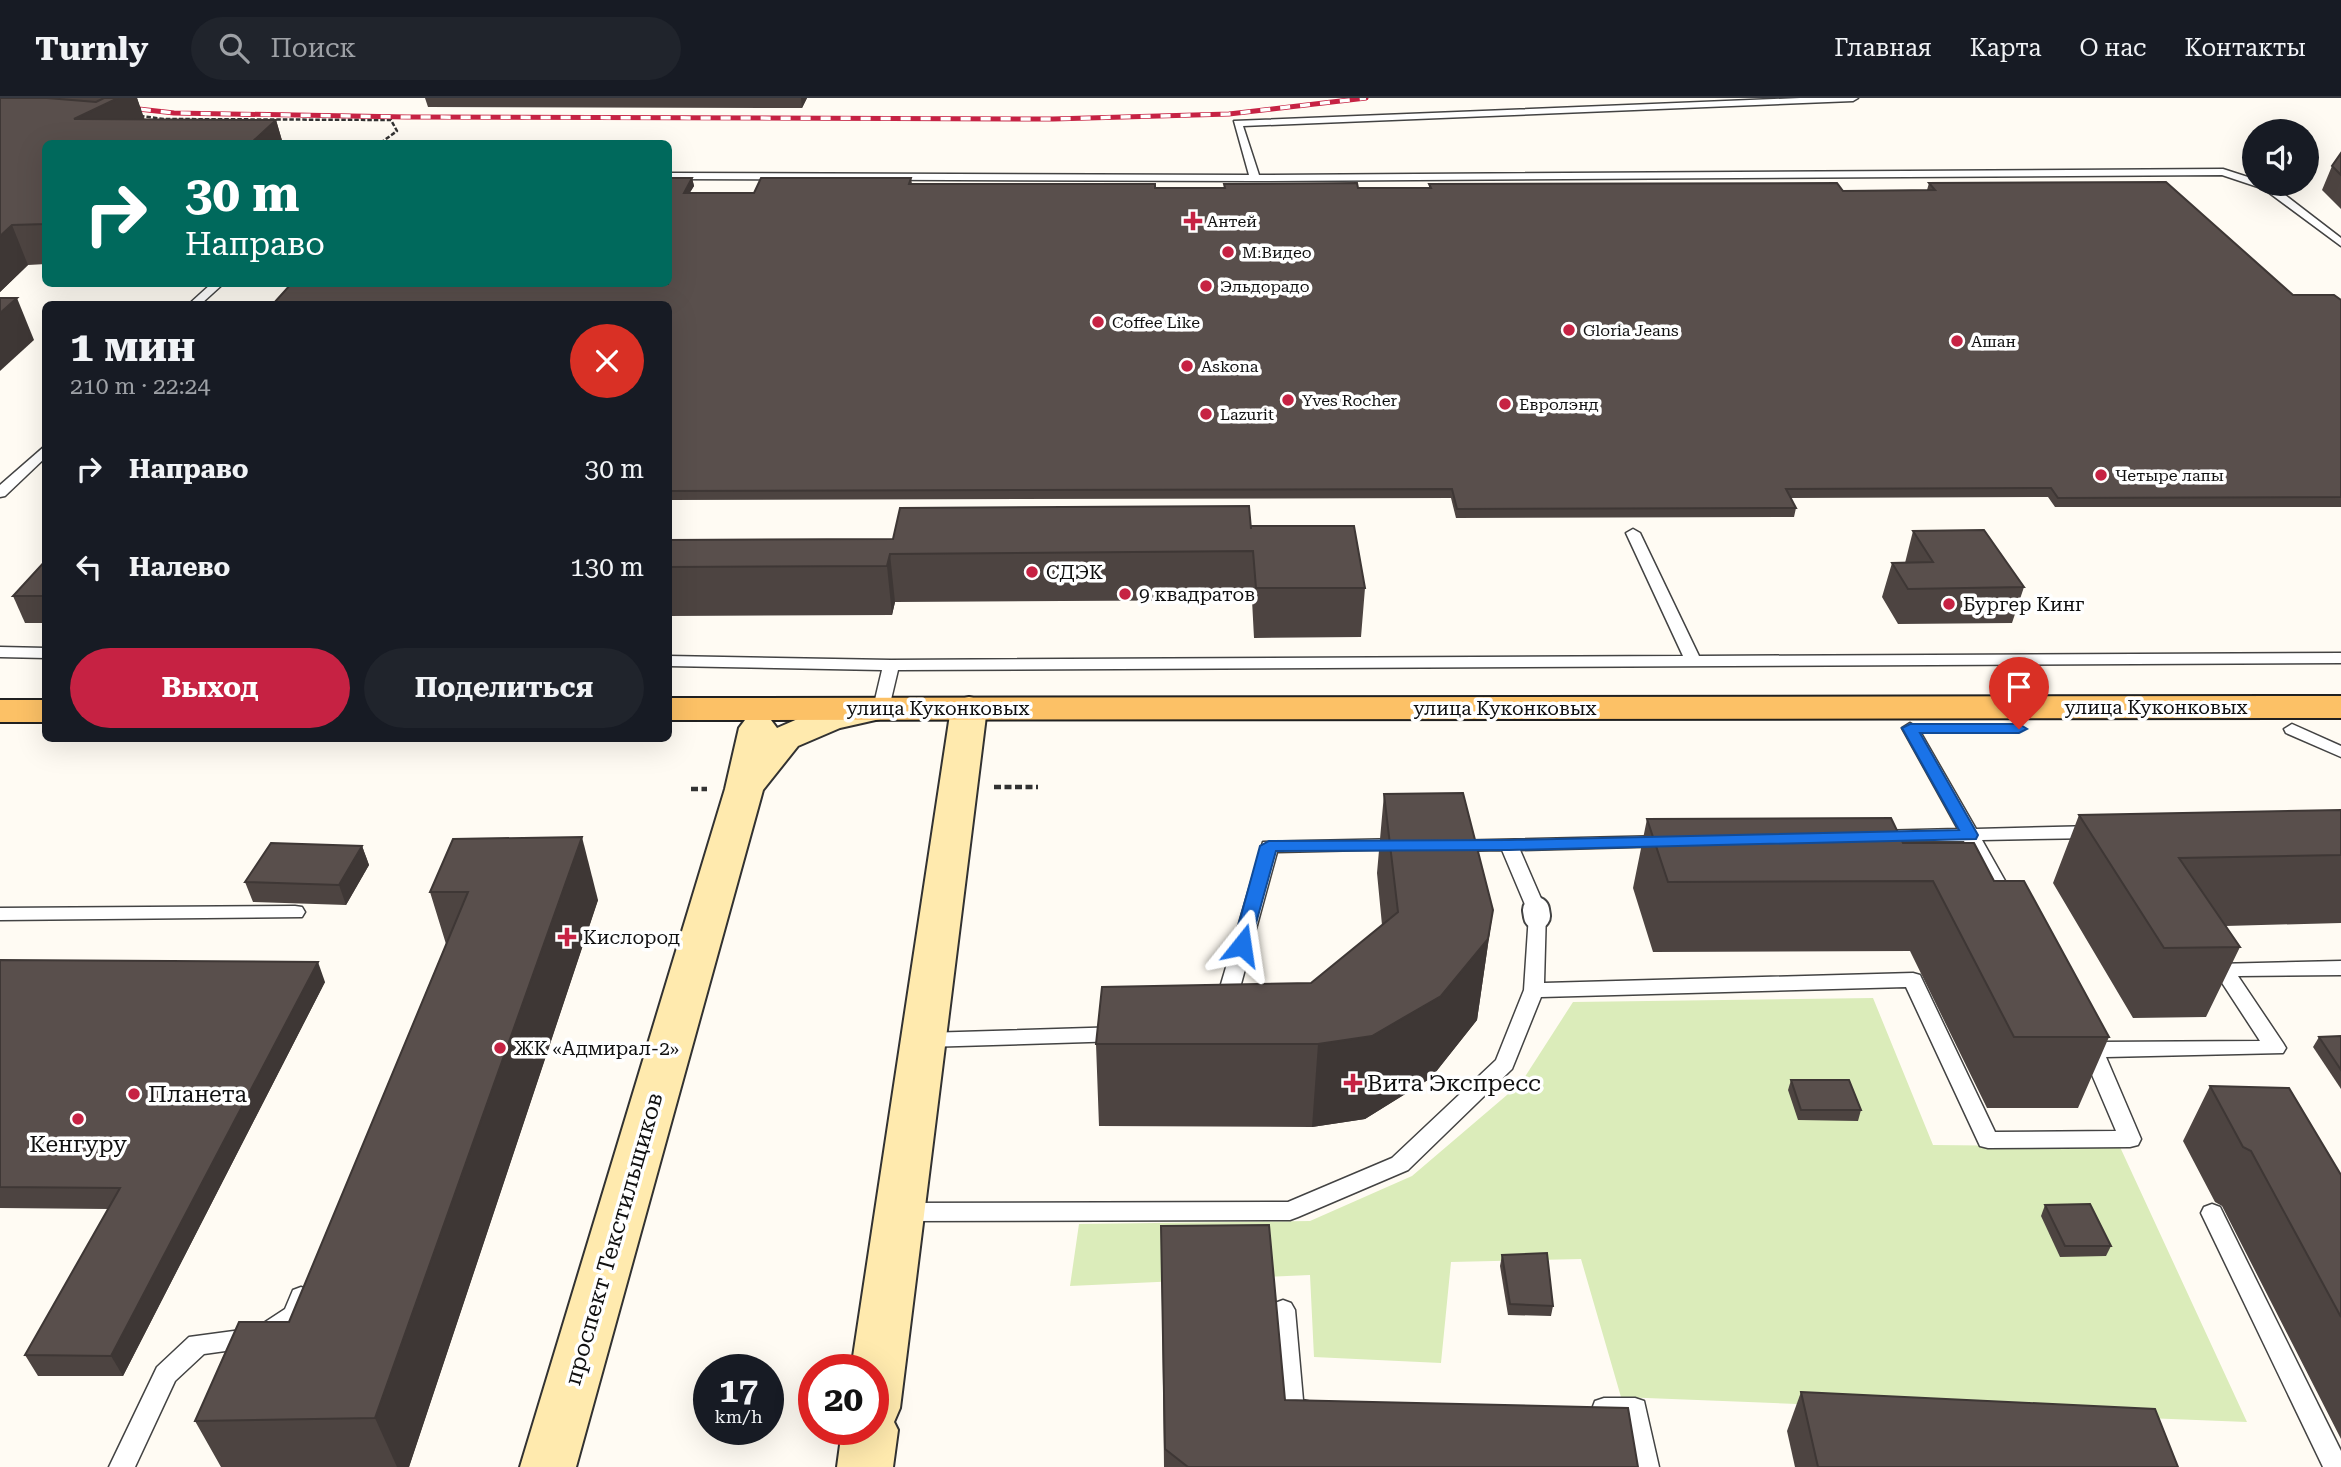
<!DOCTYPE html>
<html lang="ru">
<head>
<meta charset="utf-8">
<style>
  body { margin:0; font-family:"Roboto Serif",serif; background:#20242c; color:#f1f3f6; height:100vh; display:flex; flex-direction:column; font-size:26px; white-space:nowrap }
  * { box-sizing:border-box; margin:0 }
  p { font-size:23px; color:#9ea1a6 }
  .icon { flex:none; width:38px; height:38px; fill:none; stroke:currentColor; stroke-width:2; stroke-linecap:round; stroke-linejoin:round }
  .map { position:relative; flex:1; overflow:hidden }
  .sheet { position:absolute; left:42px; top:203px; width:630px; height:441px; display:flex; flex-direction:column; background:#171b24; border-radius:10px; box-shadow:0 7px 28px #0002 }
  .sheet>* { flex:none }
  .banner { position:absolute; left:42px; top:42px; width:630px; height:147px; border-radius:10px; box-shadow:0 7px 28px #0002; background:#00695c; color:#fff; overflow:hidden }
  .controls { position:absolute; left:2242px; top:21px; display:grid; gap:14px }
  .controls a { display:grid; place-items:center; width:77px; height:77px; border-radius:50%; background:#171b24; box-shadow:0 7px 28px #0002; font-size:35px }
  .speed { position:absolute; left:693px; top:1256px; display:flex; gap:14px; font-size:35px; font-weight:700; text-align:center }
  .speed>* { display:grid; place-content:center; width:91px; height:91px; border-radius:50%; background:#171b24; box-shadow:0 7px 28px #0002; line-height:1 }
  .speed small { font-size:18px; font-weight:400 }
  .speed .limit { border:10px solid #d22; background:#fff; color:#111 }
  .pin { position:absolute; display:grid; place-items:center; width:60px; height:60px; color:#fff; margin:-72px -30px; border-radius:50% 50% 50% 0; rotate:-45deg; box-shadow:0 0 7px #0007 }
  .pin .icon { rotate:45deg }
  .me { position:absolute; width:77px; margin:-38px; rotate:15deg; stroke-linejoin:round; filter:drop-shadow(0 0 5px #0008) }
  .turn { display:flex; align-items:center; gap:24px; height:147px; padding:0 28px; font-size:32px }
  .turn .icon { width:91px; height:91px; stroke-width:2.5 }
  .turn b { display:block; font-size:49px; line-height:60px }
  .round { display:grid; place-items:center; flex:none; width:74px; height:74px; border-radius:37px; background:#20242c }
  .overview { display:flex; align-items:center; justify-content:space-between; height:119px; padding:0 28px }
  h1 { font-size:42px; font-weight:700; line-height:52px }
  .primary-button { display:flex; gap:14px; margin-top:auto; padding:14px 28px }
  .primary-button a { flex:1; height:80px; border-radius:42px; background:#c62243; color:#fff; font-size:28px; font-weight:700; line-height:80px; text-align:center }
  .primary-button a+a { background:#20242c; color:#f1f3f6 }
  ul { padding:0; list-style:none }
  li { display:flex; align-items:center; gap:21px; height:98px; padding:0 28px }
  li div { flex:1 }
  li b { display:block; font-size:26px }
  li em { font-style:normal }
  header { display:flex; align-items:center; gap:42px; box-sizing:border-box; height:98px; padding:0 35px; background:#171b24; border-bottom:2px solid #363941 }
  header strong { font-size:33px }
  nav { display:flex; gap:38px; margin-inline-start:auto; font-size:24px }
  .search { width:490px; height:63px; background:#20242c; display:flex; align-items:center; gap:18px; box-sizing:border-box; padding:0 24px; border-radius:38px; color:#9ea1a6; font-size:26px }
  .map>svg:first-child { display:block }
  .green { fill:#dbecba }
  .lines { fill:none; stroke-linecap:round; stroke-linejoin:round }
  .service-casing { stroke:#434343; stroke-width:3 }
  .pedestrian-casing { stroke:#434343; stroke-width:30 }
  .secondary-casing { stroke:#323232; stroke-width:4 }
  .primary-casing { stroke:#212121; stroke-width:4 }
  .path-far1 { stroke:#323232; stroke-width:2.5; stroke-dasharray:4.5 2; stroke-linecap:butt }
  .path { stroke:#323232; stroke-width:4.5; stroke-dasharray:7 3.5; stroke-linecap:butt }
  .service { fill:#fff; fill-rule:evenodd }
  .pedestrian { stroke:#fff; stroke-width:26 }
  .secondary { fill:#ffeaae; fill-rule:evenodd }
  .primary { fill:#fcc166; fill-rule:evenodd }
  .rail-casing { stroke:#c62243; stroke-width:5 }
  .rail { stroke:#fff; stroke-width:3.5; stroke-dasharray:10; stroke-linecap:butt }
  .wall { fill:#4d4441 }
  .shaded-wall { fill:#3e3735 }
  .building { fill:#594f4c; stroke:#3e3735; stroke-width:2 }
  .route { fill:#1a73e8; stroke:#114b97; stroke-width:2 }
  .poi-dot { fill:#c62243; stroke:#fff; stroke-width:2.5 }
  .labels { text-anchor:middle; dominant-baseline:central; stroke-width:7; stroke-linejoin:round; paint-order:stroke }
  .far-poi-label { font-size:16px; fill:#101010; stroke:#fff; text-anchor:start }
  .poi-label { font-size:19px; fill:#101010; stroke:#fff; text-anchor:start }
  .street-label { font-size:19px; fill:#101010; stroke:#fff }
  .near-poi-label { font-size:23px; fill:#101010; stroke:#fff; text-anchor:start }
  .near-street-label { font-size:23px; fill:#101010; stroke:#fff }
</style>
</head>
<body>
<header>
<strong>Turnly</strong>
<div class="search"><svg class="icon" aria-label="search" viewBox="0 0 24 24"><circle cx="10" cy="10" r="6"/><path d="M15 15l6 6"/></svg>Поиск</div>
<nav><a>Главная</a><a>Карта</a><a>О нас</a><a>Контакты</a></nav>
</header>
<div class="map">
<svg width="2341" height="1369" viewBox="0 0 2341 1369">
  <rect width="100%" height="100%" fill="#fffbf3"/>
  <!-- green -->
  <polygon class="green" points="1873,900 1933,1047 2120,1049 2247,1324 1621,1299 1581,1161 1451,1164 1441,1265 1314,1259 1310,1177 1070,1188 1079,1126 1310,1123 1412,1078 1521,985 1573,904"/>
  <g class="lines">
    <!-- service casing -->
    <g class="service-casing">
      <g id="service">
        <polygon points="1800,0 1858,0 1853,3 1243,28 1259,77 2223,71 2254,81 2254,86 2272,87 2341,140 2341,148 2264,91 2222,77 1255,83 668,81 668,75 1249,77 1234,23"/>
        <polygon points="211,186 223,186 201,206 189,206"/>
        <polygon points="46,347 46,359 5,398 0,399 0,387"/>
        <polygon points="1633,431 1640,435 1699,558 2341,555 2341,565 898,572 889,610 881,615 873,610 882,572 668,568 668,558 891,562 1683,558 1626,435"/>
        <polygon points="0,549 46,550 46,560 0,559"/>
        <polygon points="1910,625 1918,630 1976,731 2096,728 2105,734 2096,740 1982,742 2017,804 2015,808 2001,808 1964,743 1870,743 1867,739 1876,733 1958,731 1902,630"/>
        <polygon points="2292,626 2341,648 2341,659 2286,635 2284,631"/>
        <polygon points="1666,738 1672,740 1675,744 1672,748 1520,752 1546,812 1544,885 1913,875 1920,877 1995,1034 2116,1033 2078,944 2081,939 2088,937 2095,939 2099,944 2260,943 2213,871 2216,866 2341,863 2341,877 2238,878 2283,945 2286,950 2283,955 2106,959 2141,1041 2138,1047 2130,1049 1988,1050 1980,1048 1906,889 1541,899 1512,971 1408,1072 1298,1119 1290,1122 902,1123 894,1120 891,1114 894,1108 902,1105 1288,1104 1392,1060 1496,962 1524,892 1529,816 1502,752 1452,753 1446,751 1443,747 1446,743"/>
        <polygon points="1403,741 1409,743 1412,747 1409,751 1277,754 1238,897 1224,908 1210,908 1207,903 1219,893 1263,744"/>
        <polygon points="295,808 302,809 305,814 302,819 0,822 0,810"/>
        <polygon points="1121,929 1128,931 1131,936 1128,941 1121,943 925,949 918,947 915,942 918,937 925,935"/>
        <polygon points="2212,1106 2220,1109 2341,1353 2341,1369 2323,1369 2201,1115 2204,1109"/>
        <polygon points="301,1189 309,1192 313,1199 302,1224 269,1247 204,1256 175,1283 135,1369 109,1369 157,1269 189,1239 256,1230 285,1211 293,1192"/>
        <polygon points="1283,1202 1291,1205 1295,1212 1303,1302 1315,1305 1318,1313 1315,1321 1306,1324 1283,1321 1280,1313 1271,1212 1275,1205"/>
        <polygon points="1604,1300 1635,1300 1644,1303 1659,1369 1633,1369 1625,1322 1604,1322 1595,1319 1592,1311 1595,1303"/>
      </g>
    </g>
    <!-- pedestrian casing -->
    <g class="pedestrian-casing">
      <polyline id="pedestrian" points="1536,812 1537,818"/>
    </g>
    <!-- secondary casing -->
    <g class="secondary-casing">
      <g id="secondary">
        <polygon points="969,599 982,602 987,610 900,1310 894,1324 898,1332 893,1369 837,1369 842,1332 873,1332 873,1272 851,1272 951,610 956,602"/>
        <polygon points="876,600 889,603 894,611 889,619 840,630 798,648 763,692 576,1369 520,1369 725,691 739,630 745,622 758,619 771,622 777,630 816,613"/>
      </g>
    </g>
    <!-- primary casing -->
    <g class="primary-casing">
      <g id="primary">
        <polygon points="2341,598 2341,620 668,622 668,600"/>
        <rect x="0" y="602" width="46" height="22"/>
      </g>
    </g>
    <!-- path-far1 -->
    <polyline class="path-far1" points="140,18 164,21 391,22 397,33 379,46"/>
    <!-- path -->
    <g class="path">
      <polyline points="994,689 1038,689"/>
      <polyline points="691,691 707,691"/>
    </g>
    <!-- service -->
    <use href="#service" class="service"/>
    <!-- pedestrian -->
    <use href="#pedestrian" class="pedestrian"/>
    <!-- secondary -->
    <use href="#secondary" class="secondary"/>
    <!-- primary -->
    <use href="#primary" class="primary"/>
    <!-- rail casing -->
    <g class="rail-casing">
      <polyline id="rail" points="121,9 174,15 407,19 1053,21 1229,16 1366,0"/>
    </g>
    <!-- rail -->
    <use href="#rail" class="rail"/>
  </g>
  <!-- wall -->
  <g class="wall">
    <polygon points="0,0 137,0 144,22 276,22 283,46 46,46 46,166 28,167 0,194"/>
    <polygon points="425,0 807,0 802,10 428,9"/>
    <polygon points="2341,55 2341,111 2322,92 2332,68"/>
    <polygon points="668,80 692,80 694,88 689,95 754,95 761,80 911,80 912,86 1155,86 1155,90 1224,90 1224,86 1357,85 1358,90 1429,90 1429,86 1837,85 1843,93 1927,92 1929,85 2166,84 2293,197 2334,197 2341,202 2341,409 2055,409 2048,399 1791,400 1796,410 1794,419 1456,420 1451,400 668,402 668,206 273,206 291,186 668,186"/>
    <polygon points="1251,429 1365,490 1361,539 1254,540 1252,502 895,504 892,517 668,518 668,442 893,441"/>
    <polygon points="1913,433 2024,489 2012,525 1898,526 1882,499 1892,465 1905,465"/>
    <polygon points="46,462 46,525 25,525 13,498"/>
    <polygon points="1384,696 1493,812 1477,922 1431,980 1365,1021 1312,1029 1099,1028 1096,946 1311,885 1382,827 1377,775"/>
    <polygon points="2341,712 2341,825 2225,828 2240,849 2206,919 2133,920 2053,785 2079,717"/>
    <polygon points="1647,721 1903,745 1994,783 2109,939 2078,1010 1987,1010 1910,853 1653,854 1633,790"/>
    <polygon points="453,741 598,802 409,1369 221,1369 195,1323 289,1224 446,846 430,794"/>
    <polygon points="362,748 369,767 346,807 253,804 245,784"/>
    <polygon points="0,862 325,884 123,1278 38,1278 25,1257 109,1111 0,1110"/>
    <polygon points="2341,938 2341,991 2313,949 2319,939"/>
    <polygon points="1791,982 1861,1012 1858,1023 1798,1022 1788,992"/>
    <polygon points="2210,988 2341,1077 2341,1341 2222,1108 2215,1104 2183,1043"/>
    <polygon points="2045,1107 2111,1148 2106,1158 2060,1159 2041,1118"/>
    <polygon points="1161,1128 1285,1302 1638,1369 1164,1369"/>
    <polygon points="1502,1157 1553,1208 1551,1218 1508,1217 1500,1168"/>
    <polygon points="1801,1294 2178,1369 1795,1369 1787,1333"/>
  </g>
  <!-- shaded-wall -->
  <g class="shaded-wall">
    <polygon points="118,0 137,0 147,28 74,21"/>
    <polygon points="801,0 807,0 802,10"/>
    <polygon points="276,22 283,46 250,46"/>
    <polygon points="692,80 694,88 685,103 684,95"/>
    <polygon points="12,127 28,167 0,194 0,138"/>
    <polygon points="17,200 34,242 0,273 0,215"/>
    <polygon points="890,456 895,504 892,517 887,468"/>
    <polygon points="582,739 598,802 409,1369 397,1369 375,1320"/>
    <polygon points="362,748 369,767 346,807 339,787"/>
    <polygon points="1493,812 1477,922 1431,980 1365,1021 1312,1029 1318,946"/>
    <polygon points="318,864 325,884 123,1278 111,1258"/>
  </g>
  <!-- building -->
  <g class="building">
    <polygon points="0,0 47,0 96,4 104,0 118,0 74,21 276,22 250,46 46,46 46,126 12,127 0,138"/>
    <polygon points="2341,55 2341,77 2332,68"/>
    <polygon points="668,80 692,80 684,95 754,95 761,80 911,80 909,86 1155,86 1155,90 1225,90 1224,86 1357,85 1358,90 1431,90 1429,86 1837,85 1843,93 1935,92 1929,85 2166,84 2293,197 2334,197 2341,202 2341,399 2058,400 2051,390 1786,391 1796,410 1457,411 1452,391 668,393 668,206 273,206 291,186 668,186"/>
    <polygon points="0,200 17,200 0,215"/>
    <polygon points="1249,408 1251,431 1251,428 1354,428 1365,490 1256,490 1253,453 890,456 887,468 668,469 668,442 893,441 900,410"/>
    <polygon points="1984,432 2024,489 1908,491 1892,465 1933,464 1913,433"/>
    <polygon points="46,462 46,498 13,498"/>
    <polygon points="1463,695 1493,812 1488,841 1441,898 1372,938 1318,946 1096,946 1102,889 1311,885 1398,814 1384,696"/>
    <polygon points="2341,712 2341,757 2179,760 2240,849 2164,850 2079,717"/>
    <polygon points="1891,720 1903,745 1974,745 1994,783 2024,783 2109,939 2014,939 1933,783 1668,784 1647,721"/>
    <polygon points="582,739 375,1320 195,1323 239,1224 289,1224 468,794 430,794 453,741"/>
    <polygon points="271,745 362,748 339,787 245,784"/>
    <polygon points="0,862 318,864 111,1258 25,1257 120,1090 0,1089"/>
    <polygon points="2341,938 2341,972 2319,939"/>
    <polygon points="1791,982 1849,982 1861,1012 1801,1012"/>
    <polygon points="2210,988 2289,990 2341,1077 2341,1219 2251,1053 2243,1049"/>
    <polygon points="2090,1106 2111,1148 2065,1148 2045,1107"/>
    <polygon points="1269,1127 1285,1302 1628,1310 1638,1369 1188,1369 1165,1351 1161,1128"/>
    <polygon points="1547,1155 1553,1208 1510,1206 1502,1157"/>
    <polygon points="1801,1294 2155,1311 2178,1369 1818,1369"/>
  </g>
  <!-- route -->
  <polygon class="route" points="1910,626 2019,626 2027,631 2019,635 1920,635 1978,737 1976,741 1509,752 1276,753 1250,847 1242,853 1233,847 1260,748 1269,743 1509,742 1959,732 1902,630"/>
  <!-- markers -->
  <g class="poi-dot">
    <path d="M1189.5 112.5h7v7h7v7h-7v7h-7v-7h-7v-7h7z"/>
    <circle cx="1228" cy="154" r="7"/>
    <circle cx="1206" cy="188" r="7"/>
    <circle cx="1098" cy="224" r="7"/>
    <circle cx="1569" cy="232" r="7"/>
    <circle cx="1957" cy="243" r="7"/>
    <circle cx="1187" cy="268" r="7"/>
    <circle cx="1288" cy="302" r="7"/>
    <circle cx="1505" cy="306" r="7"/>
    <circle cx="1206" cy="316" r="7"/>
    <circle cx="2101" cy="377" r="7"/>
    <circle cx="1032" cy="474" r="7"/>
    <circle cx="1125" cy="496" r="7"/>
    <circle cx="1949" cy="506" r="7"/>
    <path d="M563.5 828.5h7v7h7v7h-7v7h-7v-7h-7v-7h7z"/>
    <circle cx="500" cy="950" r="7"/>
    <path d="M1349.5 974.5h7v7h7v7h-7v7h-7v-7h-7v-7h7z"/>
    <circle cx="134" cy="996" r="7"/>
    <circle cx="78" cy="1021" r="7"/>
  </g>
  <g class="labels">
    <!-- far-poi labels -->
    <g class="far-poi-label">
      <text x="1207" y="123">Антей</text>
      <text x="1242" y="154">М.Видео</text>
      <text x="1220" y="188">Эльдорадо</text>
      <text x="1112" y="224">Coffee Like</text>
      <text x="1583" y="232">Gloria Jeans</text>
      <text x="1971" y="243">Ашан</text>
      <text x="1201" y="268">Askona</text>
      <text x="1302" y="302">Yves Rocher</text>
      <text x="1519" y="306">Евролэнд</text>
      <text x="1220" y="316">Lazurit</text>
      <text x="2115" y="377">Четыре лапы</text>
    </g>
    <!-- poi labels -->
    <g class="poi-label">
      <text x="1046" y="474">СДЭК</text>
      <text x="1139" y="496">9 квадратов</text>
      <text x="1963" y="506">Бургер Кинг</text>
      <text x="583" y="839">Кислород</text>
      <text x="514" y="950">ЖК «Адмирал-2»</text>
    </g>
    <!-- street labels -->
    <g class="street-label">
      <text x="2156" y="609">улица Куконковых</text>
      <text x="938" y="610">улица Куконковых</text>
      <text x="1505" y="610">улица Куконковых</text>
    </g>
    <!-- near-poi labels -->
    <g class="near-poi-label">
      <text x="1367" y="985">Вита Экспресс</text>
      <text x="148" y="996">Планета</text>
      <text x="78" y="1046" text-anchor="middle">Кенгуру</text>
    </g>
    <!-- near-street labels -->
    <g class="near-street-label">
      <text transform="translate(614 1141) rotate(-74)">проспект Текстильщиков</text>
    </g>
  </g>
</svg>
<div class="controls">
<a><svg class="icon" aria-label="sound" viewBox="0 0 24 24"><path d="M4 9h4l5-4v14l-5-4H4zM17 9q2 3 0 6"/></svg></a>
</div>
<div class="speed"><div>17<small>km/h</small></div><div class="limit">20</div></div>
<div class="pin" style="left:2019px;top:631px;background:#d93025"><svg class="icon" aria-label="arrive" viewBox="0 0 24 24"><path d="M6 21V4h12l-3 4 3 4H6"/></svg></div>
<svg class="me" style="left:1242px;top:847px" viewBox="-20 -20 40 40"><path d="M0-17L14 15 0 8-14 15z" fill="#1a73e8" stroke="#fff" stroke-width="4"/></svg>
<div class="banner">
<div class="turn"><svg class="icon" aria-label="right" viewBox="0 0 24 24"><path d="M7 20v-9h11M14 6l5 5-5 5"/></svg><div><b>30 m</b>Направо</div></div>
</div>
<section class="sheet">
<div class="overview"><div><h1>1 мин</h1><p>210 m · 22:24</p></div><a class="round" style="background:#d93025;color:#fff"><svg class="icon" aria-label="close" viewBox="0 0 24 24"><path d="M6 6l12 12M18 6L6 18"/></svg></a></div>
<ul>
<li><svg class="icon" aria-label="right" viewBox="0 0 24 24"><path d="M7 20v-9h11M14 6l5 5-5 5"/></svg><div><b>Направо</b></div><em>30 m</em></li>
<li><svg class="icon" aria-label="left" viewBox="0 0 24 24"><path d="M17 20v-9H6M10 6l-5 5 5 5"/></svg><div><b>Налево</b></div><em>130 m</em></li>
</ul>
<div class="primary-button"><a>Выход</a><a>Поделиться</a></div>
</section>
</div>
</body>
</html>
